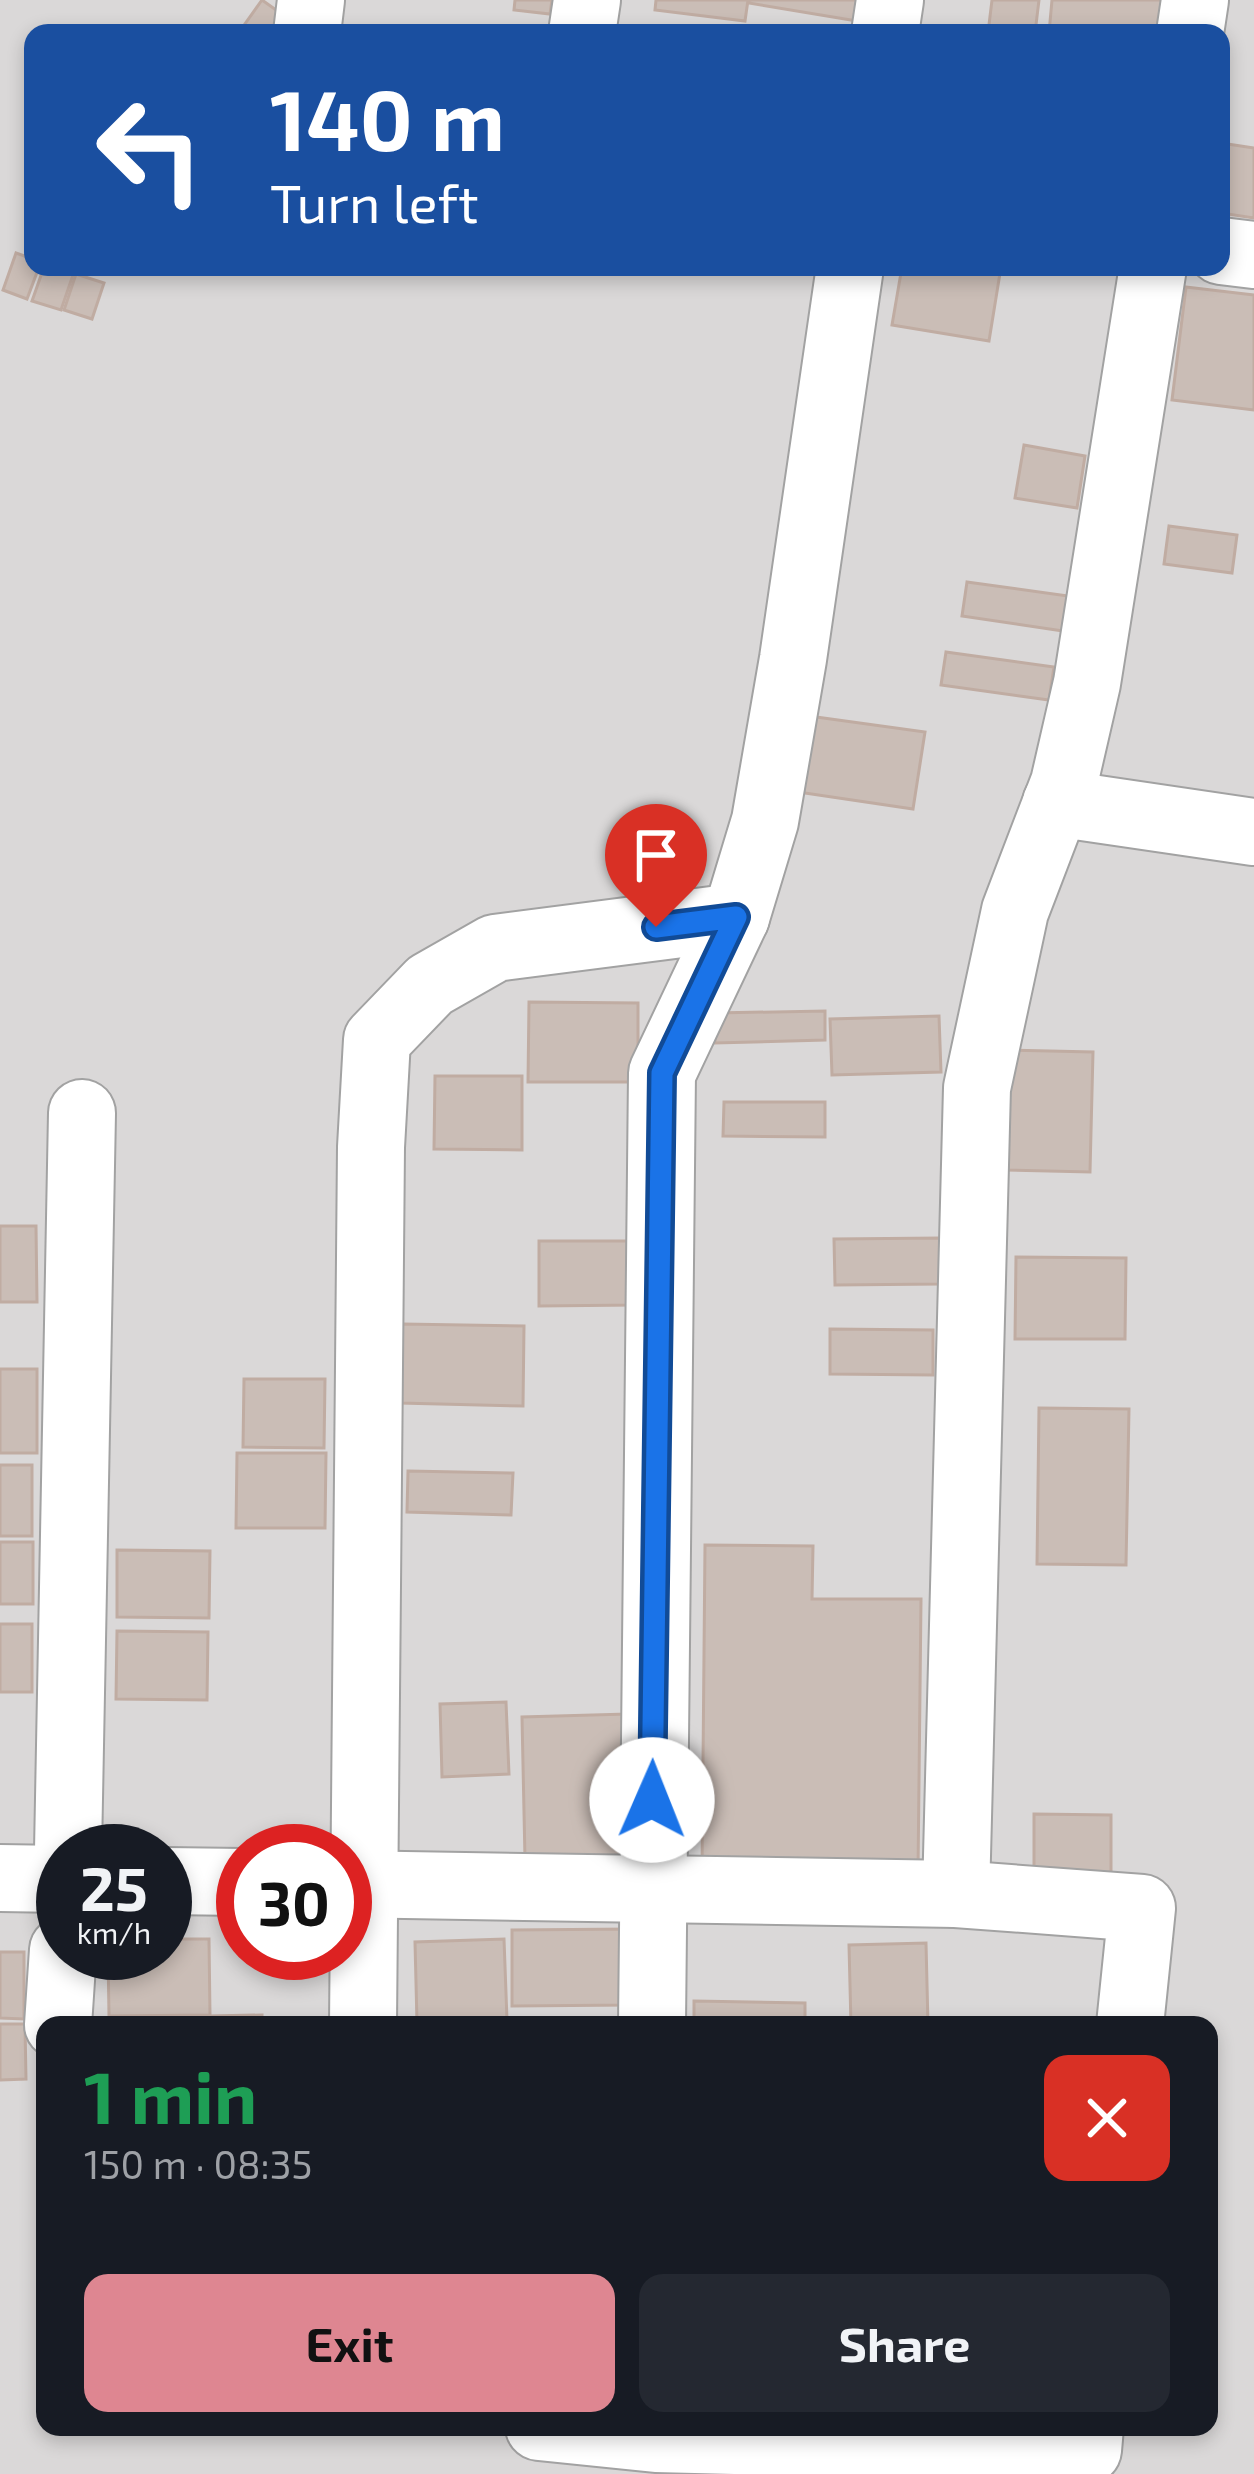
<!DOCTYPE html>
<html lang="en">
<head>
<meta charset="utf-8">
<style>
  body { margin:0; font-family:"Exo 2",sans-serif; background:#242831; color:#f1f3f6; height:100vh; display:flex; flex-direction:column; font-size:45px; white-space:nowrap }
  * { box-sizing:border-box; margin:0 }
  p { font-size:39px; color:#9ea1a6 }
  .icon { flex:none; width:66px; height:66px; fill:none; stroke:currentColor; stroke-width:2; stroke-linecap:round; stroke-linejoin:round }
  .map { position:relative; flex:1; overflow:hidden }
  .side { position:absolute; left:36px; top:2016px; width:1182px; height:420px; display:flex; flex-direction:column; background:#171b24; border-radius:24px; box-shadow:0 6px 18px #0003 }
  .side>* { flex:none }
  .guide { position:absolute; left:24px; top:24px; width:1206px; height:252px; border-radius:24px; box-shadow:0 6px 18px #0003; background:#1a4fa0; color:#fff; overflow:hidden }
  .speed { position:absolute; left:36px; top:1824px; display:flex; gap:24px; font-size:60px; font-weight:700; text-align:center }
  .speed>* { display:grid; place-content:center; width:156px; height:156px; border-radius:50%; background:#171b24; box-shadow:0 6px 18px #0003; line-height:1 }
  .speed small { font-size:30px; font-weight:400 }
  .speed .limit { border:18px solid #d22; background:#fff; color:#111 }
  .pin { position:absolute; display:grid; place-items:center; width:102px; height:102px; color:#fff; margin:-123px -51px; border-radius:50% 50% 50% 0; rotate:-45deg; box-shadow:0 0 12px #0007 }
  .pin .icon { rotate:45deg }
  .me { position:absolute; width:132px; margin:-66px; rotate:1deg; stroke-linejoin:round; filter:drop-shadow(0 0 9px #0008) }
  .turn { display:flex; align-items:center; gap:42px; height:252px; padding:0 48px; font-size:54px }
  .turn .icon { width:156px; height:156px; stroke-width:2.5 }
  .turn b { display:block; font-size:84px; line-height:102px }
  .round { display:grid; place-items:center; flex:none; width:126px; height:126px; border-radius:24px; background:#242831 }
  .head { display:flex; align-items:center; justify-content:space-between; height:204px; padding:0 48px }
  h1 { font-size:72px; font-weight:700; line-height:90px; color:#1e9e55 }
  .button { display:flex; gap:24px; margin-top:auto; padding:24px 48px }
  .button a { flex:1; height:138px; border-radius:24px; background:#de8691; color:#111; font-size:48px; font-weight:700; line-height:138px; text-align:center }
  .button a+a { background:#242831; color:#f1f3f6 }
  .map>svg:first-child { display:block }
  .residential { fill:#dad8d8; fill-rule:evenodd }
  .building { fill:#cabdb6; stroke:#c0aca2; stroke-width:3 }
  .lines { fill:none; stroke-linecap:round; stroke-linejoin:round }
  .minor-casing { stroke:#a2a2a2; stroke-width:70 }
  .minor { stroke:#fff; stroke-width:66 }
  .route-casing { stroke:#114b97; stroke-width:30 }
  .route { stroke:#1a73e8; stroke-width:21 }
</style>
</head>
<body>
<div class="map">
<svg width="1254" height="2474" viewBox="0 0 1254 2474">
  <rect width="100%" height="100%" fill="#eee8e0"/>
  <!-- residential -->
  <path class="residential" d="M 0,0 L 1254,0 L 1254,2474 L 0,2474 ZM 33,33 L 1221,33 L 1221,267 L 33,267 ZM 63,1851 L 165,1851 L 165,1953 L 63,1953 ZM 243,1851 L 345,1851 L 345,1953 L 243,1953 ZM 45,2025 L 1209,2025 L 1209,2427 L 45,2427 Z"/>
  <!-- building -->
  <g class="building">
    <polygon points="262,0 286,17 275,33 250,33 242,28"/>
    <polygon points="515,0 552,0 550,14 514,10"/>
    <polygon points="656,0 748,0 745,21 655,10"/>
    <polygon points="749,0 867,0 863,22 749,3"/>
    <polygon points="992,0 1039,0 1035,33 988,33"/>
    <polygon points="1052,0 1164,0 1162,33 1049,33"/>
    <polygon points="1221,143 1254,148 1254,218 1221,213"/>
    <polygon points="16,253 33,259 33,267 39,267 27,299 3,290"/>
    <polygon points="44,267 74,272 61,310 32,301"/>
    <polygon points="902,267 1001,267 989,341 892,325"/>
    <polygon points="76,274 104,283 92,319 64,310"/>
    <polygon points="1186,287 1254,295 1254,410 1172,400"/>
    <polygon points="1024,445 1085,456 1077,508 1015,498"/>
    <polygon points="1169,526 1237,535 1232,573 1164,564"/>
    <polygon points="967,582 1068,596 1063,631 962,616"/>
    <polygon points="946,652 1054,667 1049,700 941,685"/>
    <polygon points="809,716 925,732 913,809 798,792"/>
    <polygon points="529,1002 638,1003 638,1082 528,1082"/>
    <polygon points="825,1011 825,1040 715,1043 714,1013"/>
    <polygon points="939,1016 941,1072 832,1075 830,1019"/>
    <polygon points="1010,1050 1093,1052 1090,1172 1006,1170"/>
    <polygon points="435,1076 522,1076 522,1150 434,1149"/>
    <polygon points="724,1102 825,1102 825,1137 723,1136"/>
    <polygon points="0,1226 36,1226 37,1302 0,1302"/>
    <polygon points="940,1238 940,1284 835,1285 834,1239"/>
    <polygon points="539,1241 634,1241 635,1305 539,1306"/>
    <polygon points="1016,1257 1126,1258 1125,1339 1015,1339"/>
    <polygon points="402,1324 524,1326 523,1406 400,1403"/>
    <polygon points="830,1329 933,1330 933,1375 830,1374"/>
    <rect x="0" y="1369" width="37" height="84"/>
    <polygon points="244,1379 325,1379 324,1448 243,1447"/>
    <polygon points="1039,1408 1129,1409 1126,1565 1037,1564"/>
    <polygon points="237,1453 326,1453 325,1528 236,1528"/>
    <rect x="0" y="1465" width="32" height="71"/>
    <polygon points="408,1471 513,1473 511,1515 407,1512"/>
    <rect x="0" y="1542" width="33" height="62"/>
    <polygon points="705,1545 813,1546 812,1599 921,1599 918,1873 702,1872"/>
    <polygon points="117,1550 210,1551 209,1618 117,1617"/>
    <rect x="0" y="1624" width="32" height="68"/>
    <polygon points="117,1631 208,1632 207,1700 116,1699"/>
    <polygon points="506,1702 509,1774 442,1777 440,1704"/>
    <polygon points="627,1714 630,1857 525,1859 522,1717"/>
    <polygon points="1034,1814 1111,1815 1111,1880 1034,1880"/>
    <polygon points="630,1929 630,2005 512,2006 512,1930"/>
    <polygon points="165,1939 209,1939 210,2015 109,2016 108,1953 165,1953"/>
    <polygon points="504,1939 507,2020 417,2023 415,1942"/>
    <polygon points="926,1943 928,2025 851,2025 849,1945"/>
    <polygon points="0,1952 24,1952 24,2019 0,2018"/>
    <polygon points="694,2001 805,2003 805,2025 694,2025"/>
    <polygon points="262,2015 262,2025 210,2025 210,2016"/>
    <polygon points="0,2024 25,2024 26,2079 0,2080"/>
  </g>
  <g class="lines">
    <!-- minor casing -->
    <g class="minor-casing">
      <g id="minor">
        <polyline points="307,33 311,0"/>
        <polyline points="582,33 587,0"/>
        <polyline points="885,33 890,0"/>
        <polyline points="1190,33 1195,0"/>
        <polyline points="1221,251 1254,255"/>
        <polyline points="1056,803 1254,832"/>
        <polyline points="68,1851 82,1113"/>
        <polyline points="0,1878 63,1879"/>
        <polyline points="165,1881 243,1882"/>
        <polyline points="345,1884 956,1894 1142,1908 1130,2025"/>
        <polyline points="956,1894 977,1088 1015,911 1064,783 1087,683 1153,267"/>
        <polyline points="58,2025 63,1950"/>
        <polyline points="363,2025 371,1147 377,1040 430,985 495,948 736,917"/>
        <polyline points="652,2025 662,1073 736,917 765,821 793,659 850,267"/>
        <polyline points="539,2427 656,2439 1088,2450 1090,2427"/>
      </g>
    </g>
    <!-- minor -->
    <use href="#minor" class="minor"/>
  </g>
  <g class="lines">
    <!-- route casing -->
    <g class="route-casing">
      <polyline id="route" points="652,1800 662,1073 736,917 656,927"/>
    </g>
    <!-- route -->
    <use href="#route" class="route"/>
  </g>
</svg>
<div class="speed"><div>25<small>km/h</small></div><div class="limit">30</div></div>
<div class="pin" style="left:656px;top:927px;background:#d93025"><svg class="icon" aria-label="arrive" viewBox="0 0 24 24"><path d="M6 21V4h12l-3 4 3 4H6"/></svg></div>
<svg class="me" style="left:652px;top:1800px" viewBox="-20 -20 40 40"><circle r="19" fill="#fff"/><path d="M0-13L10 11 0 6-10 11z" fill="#1a73e8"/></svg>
<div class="guide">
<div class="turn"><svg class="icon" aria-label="left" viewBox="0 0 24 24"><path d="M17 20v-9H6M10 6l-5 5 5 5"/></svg><div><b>140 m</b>Turn left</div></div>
</div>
<section class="side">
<div class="head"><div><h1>1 min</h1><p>150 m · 08:35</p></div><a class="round" style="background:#d93025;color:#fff"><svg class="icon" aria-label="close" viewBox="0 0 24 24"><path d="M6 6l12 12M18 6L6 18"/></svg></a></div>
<div class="button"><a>Exit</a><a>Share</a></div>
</section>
</div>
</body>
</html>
